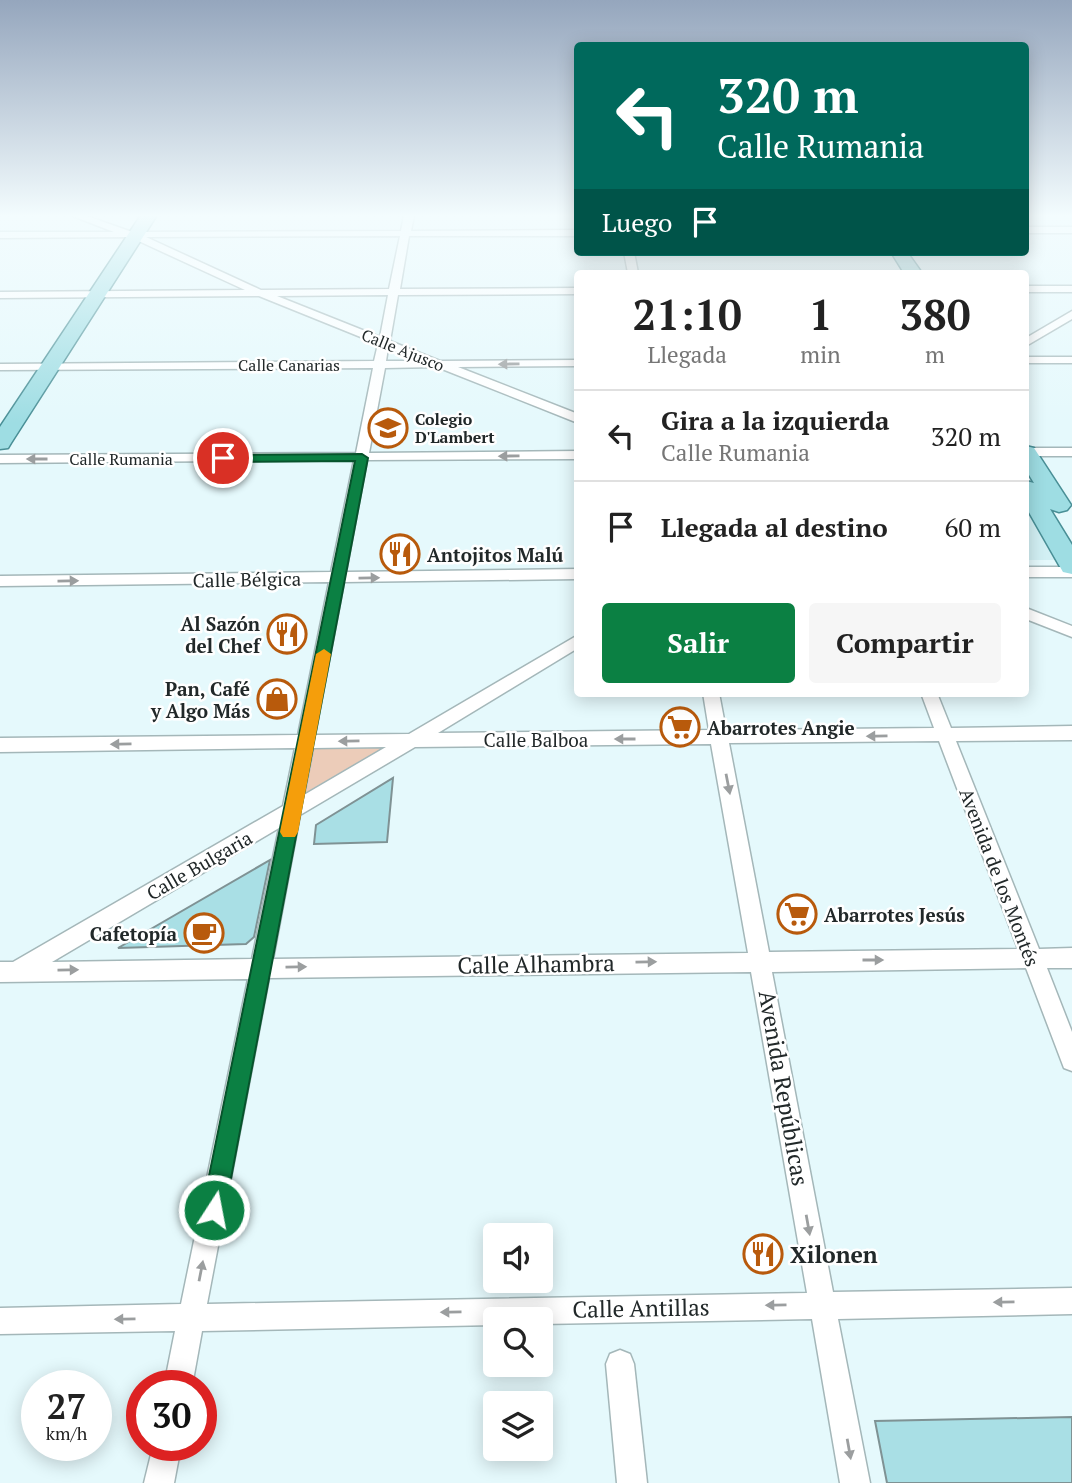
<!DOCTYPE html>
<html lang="es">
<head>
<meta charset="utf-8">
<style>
  body { margin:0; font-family:"PT Serif",serif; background:#f6f6f6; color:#222; height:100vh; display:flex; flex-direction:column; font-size:26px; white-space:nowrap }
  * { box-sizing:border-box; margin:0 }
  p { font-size:23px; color:#767676 }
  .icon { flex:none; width:38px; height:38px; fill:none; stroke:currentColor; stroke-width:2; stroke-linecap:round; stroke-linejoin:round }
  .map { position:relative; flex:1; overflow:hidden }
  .sheet { position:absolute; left:574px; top:270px; width:455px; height:427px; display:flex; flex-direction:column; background:#fff; border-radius:7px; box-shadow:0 4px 18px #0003 }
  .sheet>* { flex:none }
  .banner { position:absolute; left:574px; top:42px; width:455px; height:214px; border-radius:7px; box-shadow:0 4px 18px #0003; background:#00695c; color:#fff; overflow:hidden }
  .controls { position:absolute; left:483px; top:1223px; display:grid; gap:14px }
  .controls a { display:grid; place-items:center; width:70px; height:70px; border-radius:7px; background:#fff; box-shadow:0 4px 18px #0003; font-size:35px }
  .speed { position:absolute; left:21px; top:1370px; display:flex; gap:14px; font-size:35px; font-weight:700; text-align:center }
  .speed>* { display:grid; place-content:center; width:91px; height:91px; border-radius:50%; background:#fff; box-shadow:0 4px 18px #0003; line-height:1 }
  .speed small { font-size:18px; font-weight:400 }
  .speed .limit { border:10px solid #d22; background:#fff; color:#111 }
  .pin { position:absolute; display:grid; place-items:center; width:60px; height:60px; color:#fff; margin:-30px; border:4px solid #fff; border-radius:50%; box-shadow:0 2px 7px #0007 }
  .me { position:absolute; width:77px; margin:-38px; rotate:11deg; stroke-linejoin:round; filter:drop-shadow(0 0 5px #0008) }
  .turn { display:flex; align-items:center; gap:24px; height:147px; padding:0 28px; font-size:32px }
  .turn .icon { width:91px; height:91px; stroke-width:2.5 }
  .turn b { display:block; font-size:49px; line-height:60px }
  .then { display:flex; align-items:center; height:66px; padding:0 28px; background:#0003; gap:14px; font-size:26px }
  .eta { display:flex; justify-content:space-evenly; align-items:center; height:119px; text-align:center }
  .eta b { font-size:42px; font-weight:700; line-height:49px }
  .cta { display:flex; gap:14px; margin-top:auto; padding:14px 28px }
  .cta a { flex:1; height:80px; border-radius:7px; background:#0b8043; color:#fff; font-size:28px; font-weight:700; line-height:80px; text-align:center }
  .cta a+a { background:#f6f6f6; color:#222 }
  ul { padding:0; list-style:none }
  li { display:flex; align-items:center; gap:21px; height:91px; padding:0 28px; border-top:2px solid #e0e0e0 }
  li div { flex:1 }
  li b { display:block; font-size:26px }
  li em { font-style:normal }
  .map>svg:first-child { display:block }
  .built { fill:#d2f0f4 }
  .green { fill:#ecccb9 }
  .building { fill:#a9dfe5; stroke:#7f9294; stroke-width:2 }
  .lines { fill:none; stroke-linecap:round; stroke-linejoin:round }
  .minor-casing { stroke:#a4b7b9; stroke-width:3 }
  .primary-casing { stroke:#498f96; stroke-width:3 }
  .minor { fill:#fff; fill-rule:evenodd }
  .primary { fill:#9edde3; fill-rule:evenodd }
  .oneway { fill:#9b9e9f }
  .route { fill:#0b8043; stroke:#07532c; stroke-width:2 }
  .slow { fill:#f59e0b }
  .labels { text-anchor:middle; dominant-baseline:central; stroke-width:5; stroke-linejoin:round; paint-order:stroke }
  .far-street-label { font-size:16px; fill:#212829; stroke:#fff }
  .far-poi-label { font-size:16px; font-weight:bold; fill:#212829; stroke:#fff; text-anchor:start }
  .poi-label { font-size:19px; font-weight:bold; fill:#212829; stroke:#fff; text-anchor:start }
  .street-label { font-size:19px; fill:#212829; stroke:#fff }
  .near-street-label { font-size:23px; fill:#212829; stroke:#fff }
  .near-poi-label { font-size:23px; font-weight:bold; fill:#212829; stroke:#fff; text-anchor:start }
</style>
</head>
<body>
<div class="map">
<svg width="1072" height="1483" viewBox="0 0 1072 1483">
  <rect width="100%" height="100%" fill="#e5f9fc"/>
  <!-- built -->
  <polygon class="built" points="1026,502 1058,560 1026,560"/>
  <!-- green -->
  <polygon class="green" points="413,740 294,809 309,742"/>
  <!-- building -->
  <g class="building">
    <polygon points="393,778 387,842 314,844 316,825"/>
    <polygon points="270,860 254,937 246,944 118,948"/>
    <polygon points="1072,1417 1072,1483 887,1483 875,1421"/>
  </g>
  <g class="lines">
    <!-- minor casing -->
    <g class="minor-casing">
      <g id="minor">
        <path d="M 70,215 L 84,215 L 132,232 L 401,231 L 404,215 L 414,215 L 411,231 L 578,230 L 578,236 L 409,236 L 400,289 L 578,288 L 578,294 L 398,295 L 390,341 L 440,361 L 578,360 L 578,366 L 458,367 L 578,414 L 578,423 L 437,367 L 385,368 L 369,453 L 578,451 L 578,459 L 367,460 L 346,572 L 578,569 L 578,579 L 344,582 L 315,735 L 409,734 L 578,635 L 578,648 L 438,733 L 709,730 L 703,693 L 719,693 L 726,730 L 934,728 L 921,693 L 937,693 L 951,728 L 1072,726 L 1072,740 L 956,741 L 1039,949 L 1072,948 L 1072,968 L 1047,968 L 1072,1032 L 1072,1071 L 1064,1068 L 1026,968 L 772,972 L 833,1292 L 1072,1288 L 1072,1314 L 838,1319 L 870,1483 L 840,1483 L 812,1319 L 541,1324 L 541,1320 L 495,1320 L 495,1325 L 202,1331 L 192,1386 L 164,1386 L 175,1331 L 0,1334 L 0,1308 L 181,1304 L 248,979 L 0,982 L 0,962 L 13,962 L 283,806 L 295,748 L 0,752 L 0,738 L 298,735 L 329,582 L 0,586 L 0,576 L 331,572 L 354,460 L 0,463 L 0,455 L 356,453 L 373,368 L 0,370 L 0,364 L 374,361 L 378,344 L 259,296 L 0,298 L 0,292 L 245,290 L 130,237 L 0,238 L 0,232 L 114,232 ZM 400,236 L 389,289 L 261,290 L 146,237 ZM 388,295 L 380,337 L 277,296 ZM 388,348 L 420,361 L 386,361 ZM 939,741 L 1018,949 L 769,952 L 729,743 ZM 711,744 L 748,953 L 273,959 L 300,815 L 415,747 ZM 386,747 L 304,795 L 313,748 ZM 279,828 L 252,959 L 52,962 ZM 751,972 L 807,1293 L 207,1304 L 269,978 Z"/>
        <rect x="1026" y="227" width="46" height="6"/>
        <polygon points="624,252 634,252 638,273 628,273"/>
        <rect x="1026" y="286" width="46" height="6"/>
        <polygon points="1072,311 1072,319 1026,346 1026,338"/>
        <rect x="1026" y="357" width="46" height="6"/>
        <rect x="1026" y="448" width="46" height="8"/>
        <rect x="1026" y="567" width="46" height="10"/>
        <polygon points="1026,608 1072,626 1072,637 1026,619"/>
        <polygon points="620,1350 630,1354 634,1364 647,1483 617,1483 606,1364 610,1354"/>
        <polygon points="153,1446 181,1446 174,1483 144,1483"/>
      </g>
    </g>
    <!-- primary casing -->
    <g class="primary-casing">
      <g id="primary">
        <polygon points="141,215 157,215 11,443 8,448 0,449 0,427"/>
        <polygon points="891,252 907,252 922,273 904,273"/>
        <polygon points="1026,446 1034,448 1071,505 1067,510 1059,512 1050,509 1072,545 1072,574 1063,572 1026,507 1026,481 1034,483 1026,470"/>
      </g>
    </g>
    <!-- minor -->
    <use href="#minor" class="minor"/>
    <!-- primary -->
    <use href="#primary" class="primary"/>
  </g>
  <!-- one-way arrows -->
  <defs><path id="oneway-solid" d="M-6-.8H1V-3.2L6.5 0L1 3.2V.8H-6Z" transform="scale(1.75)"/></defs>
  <g class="oneway">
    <use href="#oneway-solid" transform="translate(509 364) rotate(179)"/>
    <use href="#oneway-solid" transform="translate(509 456) rotate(179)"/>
    <use href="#oneway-solid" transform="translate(37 459) rotate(180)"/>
    <use href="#oneway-solid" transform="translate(369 578) rotate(-1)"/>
    <use href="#oneway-solid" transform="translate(68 581) rotate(-1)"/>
    <use href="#oneway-solid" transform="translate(877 736) rotate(179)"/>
    <use href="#oneway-solid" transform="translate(625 739) rotate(180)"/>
    <use href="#oneway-solid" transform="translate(349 741) rotate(179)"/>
    <use href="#oneway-solid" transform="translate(121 744) rotate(179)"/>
    <use href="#oneway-solid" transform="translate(728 784) rotate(79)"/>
    <use href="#oneway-solid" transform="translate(873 960)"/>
    <use href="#oneway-solid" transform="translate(646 962) rotate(-1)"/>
    <use href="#oneway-solid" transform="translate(296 967) rotate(-1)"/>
    <use href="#oneway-solid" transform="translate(68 970) rotate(-1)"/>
    <use href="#oneway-solid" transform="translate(808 1225) rotate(80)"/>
    <use href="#oneway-solid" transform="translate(201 1271) rotate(-79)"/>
    <use href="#oneway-solid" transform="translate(1004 1302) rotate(179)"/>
    <use href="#oneway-solid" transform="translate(776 1305) rotate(179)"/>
    <use href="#oneway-solid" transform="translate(451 1312) rotate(179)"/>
    <use href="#oneway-solid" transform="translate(125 1319) rotate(179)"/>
    <use href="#oneway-solid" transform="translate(849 1449) rotate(80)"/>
  </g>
  <!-- sky -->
  <linearGradient id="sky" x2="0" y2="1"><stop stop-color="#95a6bd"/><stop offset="0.51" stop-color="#f3fcfe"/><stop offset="1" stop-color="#f3fcfe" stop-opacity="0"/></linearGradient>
  <rect width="1072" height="423" fill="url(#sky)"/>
  <!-- route -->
  <polygon class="route" points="362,454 368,458 225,1210 222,1218 214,1221 206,1218 202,1210 355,461 223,462 217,458 223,455"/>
  <!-- slow -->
  <polygon class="slow" points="324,649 331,654 298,832 295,837 283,837 280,832 316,654"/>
  <!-- icons -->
  <defs>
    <g id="school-ring" transform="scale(2.0125)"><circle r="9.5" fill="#fff" stroke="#b85a0c" stroke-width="1.5"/><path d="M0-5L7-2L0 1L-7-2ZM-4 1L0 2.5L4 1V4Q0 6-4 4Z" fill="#b85a0c"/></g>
    <g id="restaurant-ring" transform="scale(2.0125)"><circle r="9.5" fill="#fff" stroke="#b85a0c" stroke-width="1.5"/><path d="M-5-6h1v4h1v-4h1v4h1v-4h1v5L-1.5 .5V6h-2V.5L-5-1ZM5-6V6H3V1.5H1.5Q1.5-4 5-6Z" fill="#b85a0c"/></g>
    <g id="shop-ring" transform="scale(2.0125)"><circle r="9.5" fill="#fff" stroke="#b85a0c" stroke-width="1.5"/><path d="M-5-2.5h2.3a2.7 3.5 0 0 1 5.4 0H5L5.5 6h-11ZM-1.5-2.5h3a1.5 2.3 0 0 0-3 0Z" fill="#b85a0c"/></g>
    <g id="supermarket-ring" transform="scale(2.0125)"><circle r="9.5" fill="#fff" stroke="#b85a0c" stroke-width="1.5"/><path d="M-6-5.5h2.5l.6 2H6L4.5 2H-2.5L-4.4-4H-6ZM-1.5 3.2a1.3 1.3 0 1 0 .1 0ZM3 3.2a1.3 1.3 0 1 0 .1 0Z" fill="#b85a0c"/></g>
    <g id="cafe-ring" transform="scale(2.0125)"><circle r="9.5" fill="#fff" stroke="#b85a0c" stroke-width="1.5"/><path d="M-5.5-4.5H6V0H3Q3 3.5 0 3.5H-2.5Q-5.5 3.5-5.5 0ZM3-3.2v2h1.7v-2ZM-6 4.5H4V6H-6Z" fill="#b85a0c"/></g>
  </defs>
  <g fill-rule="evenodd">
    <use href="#school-ring" x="388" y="428"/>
    <use href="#restaurant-ring" x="400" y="554"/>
    <use href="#restaurant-ring" x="287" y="634"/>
    <use href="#shop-ring" x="277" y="699"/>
    <use href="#supermarket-ring" x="680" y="727"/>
    <use href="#supermarket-ring" x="797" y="914"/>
    <use href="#cafe-ring" x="204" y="933"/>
    <use href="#restaurant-ring" x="763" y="1254"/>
  </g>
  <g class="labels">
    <!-- far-street labels -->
    <g class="far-street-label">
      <text transform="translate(403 350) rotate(22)">Calle Ajusco</text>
      <text x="289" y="365">Calle Canarias</text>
      <text x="121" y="459">Calle Rumania</text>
    </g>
    <!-- far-poi labels -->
    <g class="far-poi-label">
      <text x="415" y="419">Colegio<tspan x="415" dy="18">D'Lambert</tspan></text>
    </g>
    <!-- poi labels -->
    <g class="poi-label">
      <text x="427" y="554">Antojitos Malú</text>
      <text x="260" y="623" text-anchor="end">Al Sazón<tspan x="260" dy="22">del Chef</tspan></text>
      <text x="250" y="688" text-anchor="end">Pan, Café<tspan x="250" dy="22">y Algo Más</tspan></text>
      <text x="707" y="727">Abarrotes Angie</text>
      <text x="824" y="914">Abarrotes Jesús</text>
      <text x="177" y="933" text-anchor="end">Cafetopía</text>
    </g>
    <!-- street labels -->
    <g class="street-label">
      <text transform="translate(247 579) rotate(-1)">Calle Bélgica</text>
      <text x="536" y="739">Calle Balboa</text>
      <text transform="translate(199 865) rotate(-30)">Calle Bulgaria</text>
      <text transform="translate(1000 877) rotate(69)">Avenida de los Montés</text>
    </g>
    <!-- near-street labels -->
    <g class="near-street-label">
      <text transform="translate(536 964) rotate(-1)">Calle Alhambra</text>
      <text transform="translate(784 1088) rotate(80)">Avenida Repúblicas</text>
      <text transform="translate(641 1308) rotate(-1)">Calle Antillas</text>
    </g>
    <!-- near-poi labels -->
    <g class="near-poi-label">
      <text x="790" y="1254">Xilonen</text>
    </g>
  </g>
</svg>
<div class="controls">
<a><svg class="icon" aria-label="sound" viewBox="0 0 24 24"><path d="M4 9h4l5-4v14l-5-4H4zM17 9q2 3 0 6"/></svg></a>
<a><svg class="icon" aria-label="search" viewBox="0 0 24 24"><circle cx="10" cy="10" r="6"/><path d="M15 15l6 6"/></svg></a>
<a><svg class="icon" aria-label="layers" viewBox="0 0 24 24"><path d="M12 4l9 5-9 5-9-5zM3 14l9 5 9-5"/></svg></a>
</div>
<div class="speed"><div>27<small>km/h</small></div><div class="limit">30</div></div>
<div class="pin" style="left:223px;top:458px;background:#d93025"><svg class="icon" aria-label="arrive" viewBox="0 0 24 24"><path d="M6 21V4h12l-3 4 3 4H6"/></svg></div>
<svg class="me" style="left:214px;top:1210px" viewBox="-20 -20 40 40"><circle r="17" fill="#0b8043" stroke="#fff" stroke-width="3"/><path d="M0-11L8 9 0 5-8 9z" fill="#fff"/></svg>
<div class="banner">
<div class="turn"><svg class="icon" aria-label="left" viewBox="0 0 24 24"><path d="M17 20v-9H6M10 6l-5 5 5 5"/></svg><div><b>320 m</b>Calle Rumania</div></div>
<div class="then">Luego<svg class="icon" aria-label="arrive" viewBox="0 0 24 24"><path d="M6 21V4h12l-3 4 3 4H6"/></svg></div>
</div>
<section class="sheet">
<div class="eta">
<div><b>21:10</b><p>Llegada</p></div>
<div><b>1</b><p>min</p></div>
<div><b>380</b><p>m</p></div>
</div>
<ul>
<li><svg class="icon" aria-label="left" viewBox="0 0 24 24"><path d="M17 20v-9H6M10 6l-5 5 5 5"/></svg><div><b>Gira a la izquierda</b><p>Calle Rumania</p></div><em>320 m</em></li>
<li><svg class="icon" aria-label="arrive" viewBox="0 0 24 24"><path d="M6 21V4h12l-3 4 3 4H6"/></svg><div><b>Llegada al destino</b></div><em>60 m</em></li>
</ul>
<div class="cta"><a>Salir</a><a>Compartir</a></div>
</section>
</div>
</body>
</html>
